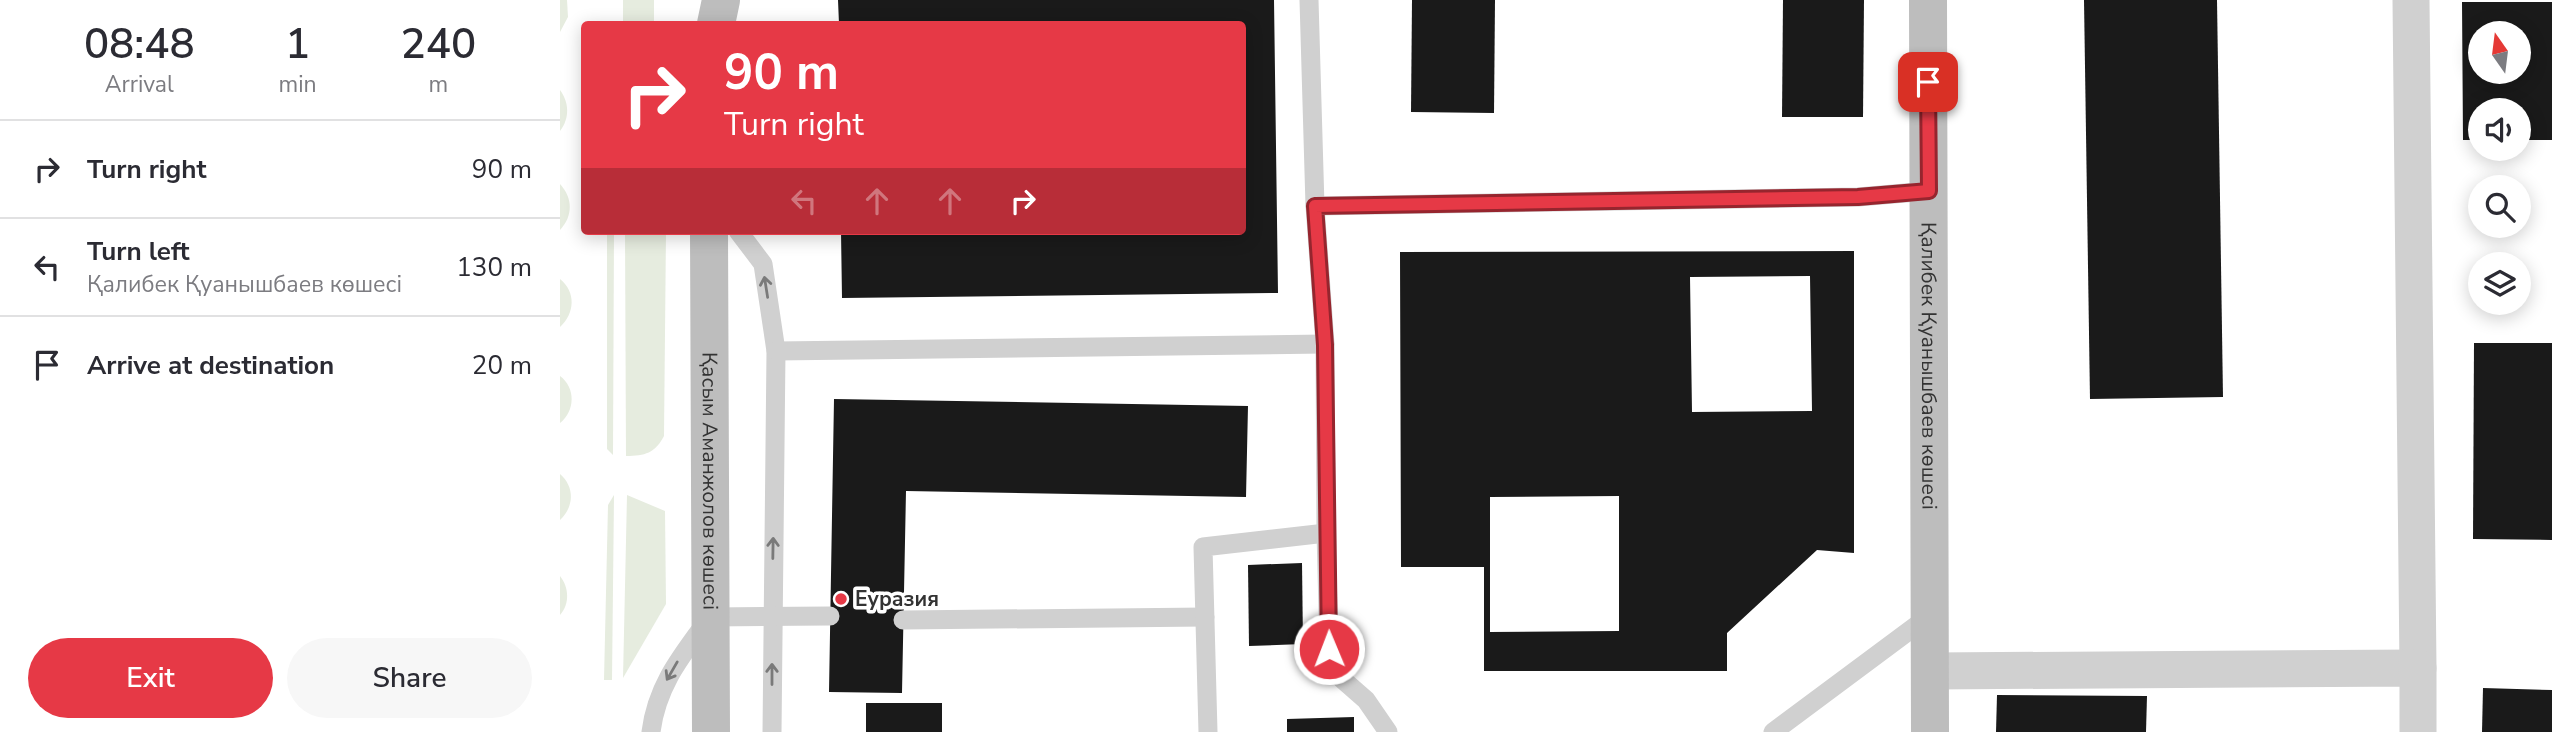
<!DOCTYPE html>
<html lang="en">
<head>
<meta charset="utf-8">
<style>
  body { margin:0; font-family:"Nunito Sans",sans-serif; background:#f7f7f7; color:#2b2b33; height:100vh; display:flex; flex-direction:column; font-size:26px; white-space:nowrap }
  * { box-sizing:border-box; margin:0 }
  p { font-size:23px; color:#7c7c81 }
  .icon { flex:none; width:38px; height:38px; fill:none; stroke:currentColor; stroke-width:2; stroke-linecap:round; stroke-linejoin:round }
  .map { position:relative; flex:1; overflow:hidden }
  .side { display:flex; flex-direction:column; background:#fff; width:560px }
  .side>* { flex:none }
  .banner { position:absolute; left:21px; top:21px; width:665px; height:214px; border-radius:7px; box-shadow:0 4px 18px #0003; background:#e63946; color:#fff; overflow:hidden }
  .needle { width:46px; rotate:346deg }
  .buttons { position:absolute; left:1908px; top:21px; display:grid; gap:14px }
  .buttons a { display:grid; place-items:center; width:63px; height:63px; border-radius:50%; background:#fff; box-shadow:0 4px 18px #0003; font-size:35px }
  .pin { position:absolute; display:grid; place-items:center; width:60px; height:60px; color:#fff; margin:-30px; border-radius:14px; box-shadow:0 4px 10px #0006 }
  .me { position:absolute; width:77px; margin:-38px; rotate:359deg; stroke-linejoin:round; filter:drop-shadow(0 0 5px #0008) }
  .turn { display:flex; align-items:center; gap:24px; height:147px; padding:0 28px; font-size:32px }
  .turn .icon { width:91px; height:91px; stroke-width:2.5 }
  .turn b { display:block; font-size:49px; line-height:60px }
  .lanes { display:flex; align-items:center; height:66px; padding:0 28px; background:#0003; justify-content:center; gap:35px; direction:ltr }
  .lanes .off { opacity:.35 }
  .eta { display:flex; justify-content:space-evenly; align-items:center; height:119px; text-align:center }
  .eta b { font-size:42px; font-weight:600; line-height:49px }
  .cta { display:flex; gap:14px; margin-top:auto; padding:14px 28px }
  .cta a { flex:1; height:80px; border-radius:42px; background:#e63946; color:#fff; font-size:28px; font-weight:600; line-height:80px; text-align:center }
  .cta a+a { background:#f7f7f7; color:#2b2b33 }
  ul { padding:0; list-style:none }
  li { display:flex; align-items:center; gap:21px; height:98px; padding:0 28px; border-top:2px solid #e1e1e2 }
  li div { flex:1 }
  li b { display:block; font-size:26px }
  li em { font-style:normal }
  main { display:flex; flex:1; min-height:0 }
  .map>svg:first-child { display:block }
  .green { fill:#e6ecdf }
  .building { fill:#1a1a1a; fill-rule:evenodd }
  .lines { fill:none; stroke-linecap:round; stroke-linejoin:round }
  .lane { stroke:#d0d0d0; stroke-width:19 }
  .street { stroke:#d0d0d0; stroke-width:37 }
  .secondary { stroke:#bdbdbd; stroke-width:38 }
  .oneway { stroke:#7a7a7a }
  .route-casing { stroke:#96252e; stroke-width:18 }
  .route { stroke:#e63946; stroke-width:12 }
  .poi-dot { fill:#e63946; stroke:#fff; stroke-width:2.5 }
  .labels { text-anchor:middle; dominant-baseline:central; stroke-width:7; stroke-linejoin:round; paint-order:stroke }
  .street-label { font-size:21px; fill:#333; stroke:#fff }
  .poi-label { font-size:21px; font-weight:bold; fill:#333; stroke:#fff; text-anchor:start }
</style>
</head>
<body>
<main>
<section class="side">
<div class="eta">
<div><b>08:48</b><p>Arrival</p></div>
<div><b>1</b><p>min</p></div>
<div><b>240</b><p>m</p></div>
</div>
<ul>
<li><svg class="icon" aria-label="right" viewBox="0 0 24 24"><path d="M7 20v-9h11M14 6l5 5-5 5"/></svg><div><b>Turn right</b></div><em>90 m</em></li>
<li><svg class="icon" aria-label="left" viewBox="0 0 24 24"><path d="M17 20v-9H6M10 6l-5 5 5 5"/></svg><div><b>Turn left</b><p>Қалибек Қуанышбаев көшесі</p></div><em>130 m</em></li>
<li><svg class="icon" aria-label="arrive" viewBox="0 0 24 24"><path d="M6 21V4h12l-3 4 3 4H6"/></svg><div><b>Arrive at destination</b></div><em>20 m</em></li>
</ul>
<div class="cta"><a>Exit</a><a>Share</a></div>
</section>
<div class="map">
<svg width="1992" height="732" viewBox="0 0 1992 732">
  <rect width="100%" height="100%" fill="#fff"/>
  <!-- green -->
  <g class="green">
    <polygon points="0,0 7,0 8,17 0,32"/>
    <rect x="63" y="0" width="31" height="24"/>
    <path d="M 0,90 C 9,102 10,118 0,131 Z"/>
    <path d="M 0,184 C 13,198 13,216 0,230 Z"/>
    <polygon points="47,231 54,231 53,455 47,449"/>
    <path d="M 65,231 L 106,231 L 104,436 C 95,453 85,456 66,456 Z"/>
    <path d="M 0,279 C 16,292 15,313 0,327 Z"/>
    <path d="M 0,376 C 16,388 15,411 0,423 Z"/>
    <path d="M 0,474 C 15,487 14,507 0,520 Z"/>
    <polygon points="54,495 52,680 44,680 48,505"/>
    <polygon points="67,495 105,511 106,604 63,678"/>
    <path d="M 0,576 C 9,587 10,604 0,615 Z"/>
  </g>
  <!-- building -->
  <g class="building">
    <polygon points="278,0 714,0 718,293 282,298 281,231 682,231 682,24 279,24"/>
    <polygon points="852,0 935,0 934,113 851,112"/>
    <polygon points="1223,0 1304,0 1303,117 1222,117"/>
    <polygon points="1524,0 1657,0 1663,397 1530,399"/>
    <path d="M 1902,2 L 1992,2 L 1992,140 L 1958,140 L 1958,110 L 1920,110 L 1920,140 L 1903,140 ZM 1920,33 L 1958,33 L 1958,72 L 1920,72 Z"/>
    <path d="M 1294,251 L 1294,553 L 1257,550 L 1167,633 L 1167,671 L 924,671 L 924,567 L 841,567 L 840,252 ZM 1250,276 L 1252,411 L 1132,412 L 1130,277 ZM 1059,496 L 1059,631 L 930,632 L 930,497 Z"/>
    <polygon points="1914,343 1992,343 1992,540 1913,539"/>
    <polygon points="274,399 688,406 686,497 346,491 342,693 269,692"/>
    <polygon points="742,563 743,644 689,646 688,565"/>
    <polygon points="1923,688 1992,690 1992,732 1922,732"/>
    <polygon points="1437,695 1587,696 1586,732 1436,732"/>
    <rect x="306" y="703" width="76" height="29"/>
    <polygon points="794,717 794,732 727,732 727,719"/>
  </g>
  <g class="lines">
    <!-- lane -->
    <g class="lane">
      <polyline points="755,206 1298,197 1369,191"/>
      <polyline points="178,231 203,264 216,351 212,732"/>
      <polyline points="216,351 765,344"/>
      <polyline points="766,533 769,649 782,679 806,700 828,732"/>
      <polyline points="343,620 645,617"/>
      <path d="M 91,732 C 97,684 123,654 150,617 L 270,616"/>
      <polyline points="648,732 643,547 766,533 765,344 755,206 749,0"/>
      <polyline points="1213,732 1369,616"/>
    </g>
    <!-- street -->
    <g class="street">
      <polyline points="1851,0 1858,668"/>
      <polyline points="1372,671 1858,668 1858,732"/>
    </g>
    <!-- secondary -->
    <g class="secondary">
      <path id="s1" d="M 1368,0 L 1370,732"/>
      <polyline points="156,24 161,0"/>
      <path id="s2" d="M 149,231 L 151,732"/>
    </g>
  </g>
  <!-- one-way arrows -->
  <defs><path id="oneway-shaft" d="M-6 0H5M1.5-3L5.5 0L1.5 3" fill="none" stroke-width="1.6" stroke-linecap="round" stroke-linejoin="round" transform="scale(1.75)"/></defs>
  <g class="oneway">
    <use href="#oneway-shaft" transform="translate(206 287) rotate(-99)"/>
    <use href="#oneway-shaft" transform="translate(213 548) rotate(-89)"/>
    <use href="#oneway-shaft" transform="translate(112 671) rotate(120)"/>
    <use href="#oneway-shaft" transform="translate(212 674) rotate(-90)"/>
  </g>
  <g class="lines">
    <!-- route casing -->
    <g class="route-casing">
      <polyline id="route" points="769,649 765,345 755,206 1298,197 1369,191 1368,82"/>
    </g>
    <!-- route -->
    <use href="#route" class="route"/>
  </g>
  <!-- markers -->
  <circle class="poi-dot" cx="281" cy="599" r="7"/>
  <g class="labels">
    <!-- street labels -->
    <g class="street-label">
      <text stroke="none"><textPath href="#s1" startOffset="366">Қалибек Қуанышбаев көшесі</textPath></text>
      <text stroke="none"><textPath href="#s2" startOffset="250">Қасым Аманжолов көшесі</textPath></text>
    </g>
    <!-- poi labels -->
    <g class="poi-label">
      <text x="295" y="599">Еуразия</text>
    </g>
  </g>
</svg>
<div class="buttons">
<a><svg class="needle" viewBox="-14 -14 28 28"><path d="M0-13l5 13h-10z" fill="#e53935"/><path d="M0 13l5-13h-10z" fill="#7c7c81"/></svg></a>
<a><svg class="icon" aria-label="sound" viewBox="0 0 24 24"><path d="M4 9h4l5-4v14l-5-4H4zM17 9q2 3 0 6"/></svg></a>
<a><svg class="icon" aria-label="search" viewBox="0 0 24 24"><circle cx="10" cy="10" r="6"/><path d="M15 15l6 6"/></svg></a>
<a><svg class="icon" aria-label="layers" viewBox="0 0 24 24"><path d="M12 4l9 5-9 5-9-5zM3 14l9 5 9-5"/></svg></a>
</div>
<div class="pin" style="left:1368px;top:82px;background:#d93025"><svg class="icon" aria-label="arrive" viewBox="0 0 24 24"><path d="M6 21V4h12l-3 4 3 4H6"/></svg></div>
<svg class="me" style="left:769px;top:649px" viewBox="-20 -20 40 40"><circle r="17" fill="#e63946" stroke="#fff" stroke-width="3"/><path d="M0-11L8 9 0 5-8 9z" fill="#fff"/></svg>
<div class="banner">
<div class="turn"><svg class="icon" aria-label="right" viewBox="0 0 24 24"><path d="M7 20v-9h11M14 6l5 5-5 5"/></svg><div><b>90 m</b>Turn right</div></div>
<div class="lanes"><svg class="icon off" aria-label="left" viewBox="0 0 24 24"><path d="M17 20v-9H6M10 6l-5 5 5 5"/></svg><svg class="icon off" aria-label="ahead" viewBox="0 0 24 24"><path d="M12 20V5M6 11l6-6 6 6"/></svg><svg class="icon off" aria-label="ahead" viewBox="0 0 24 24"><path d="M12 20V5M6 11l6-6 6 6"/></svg><svg class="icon" aria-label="right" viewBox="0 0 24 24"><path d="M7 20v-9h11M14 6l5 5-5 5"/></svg></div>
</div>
</div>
</main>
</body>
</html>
